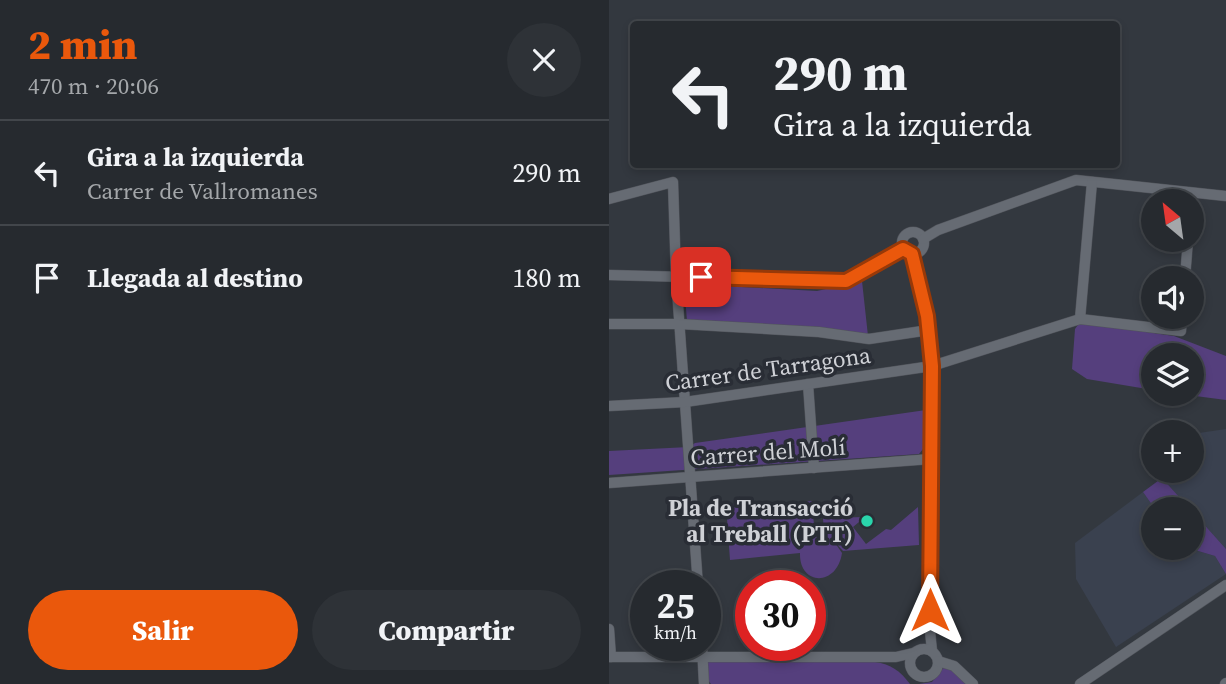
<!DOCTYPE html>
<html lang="es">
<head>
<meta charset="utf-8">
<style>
  body { margin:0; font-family:"Source Serif 4",serif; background:#2e3237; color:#f1f3f6; height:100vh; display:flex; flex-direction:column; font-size:26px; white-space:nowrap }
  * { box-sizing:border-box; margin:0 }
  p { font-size:23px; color:#a4a7aa }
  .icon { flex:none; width:38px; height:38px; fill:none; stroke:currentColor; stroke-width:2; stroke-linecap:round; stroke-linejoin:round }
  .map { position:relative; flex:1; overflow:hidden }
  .sheet { display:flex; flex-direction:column; background:#262a2f; width:609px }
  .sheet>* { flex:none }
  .banner { position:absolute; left:21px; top:21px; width:490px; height:147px; border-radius:7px; box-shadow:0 4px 10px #0003,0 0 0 2px #42464b; background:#262a2f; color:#f1f3f6; overflow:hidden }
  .needle { width:46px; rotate:331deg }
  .fabs { position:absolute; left:532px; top:189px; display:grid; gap:14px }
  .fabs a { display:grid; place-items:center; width:63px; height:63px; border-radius:50%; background:#262a2f; box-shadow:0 4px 10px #0003,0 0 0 2px #42464b; font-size:35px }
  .speed { position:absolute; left:21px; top:570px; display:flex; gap:14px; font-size:35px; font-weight:700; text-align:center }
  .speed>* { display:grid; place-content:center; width:91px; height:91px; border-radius:50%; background:#262a2f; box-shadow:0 4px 10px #0003,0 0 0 2px #42464b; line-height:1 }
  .speed small { font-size:18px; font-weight:400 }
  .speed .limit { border:10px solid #d22; background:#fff; color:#111 }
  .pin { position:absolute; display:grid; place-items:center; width:60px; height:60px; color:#fff; margin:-30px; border-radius:14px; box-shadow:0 4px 10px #0006 }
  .me { position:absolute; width:77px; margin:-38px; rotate:0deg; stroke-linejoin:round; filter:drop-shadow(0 0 5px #0008) }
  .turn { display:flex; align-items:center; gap:24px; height:147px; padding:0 28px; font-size:32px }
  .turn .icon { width:91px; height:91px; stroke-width:2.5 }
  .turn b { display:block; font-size:49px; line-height:60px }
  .round { display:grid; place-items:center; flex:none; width:74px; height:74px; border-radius:37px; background:#2e3237 }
  .overview { display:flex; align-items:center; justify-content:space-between; height:119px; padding:0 28px }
  h1 { font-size:42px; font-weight:800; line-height:52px; color:#ea580c }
  .action { display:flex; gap:14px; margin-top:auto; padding:14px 28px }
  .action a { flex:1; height:80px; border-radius:42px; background:#ea580c; color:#fff; font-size:28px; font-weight:800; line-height:80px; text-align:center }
  .action a+a { background:#2e3237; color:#f1f3f6 }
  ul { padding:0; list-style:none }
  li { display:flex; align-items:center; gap:21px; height:105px; padding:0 28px; border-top:2px solid #42464b }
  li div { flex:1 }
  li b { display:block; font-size:26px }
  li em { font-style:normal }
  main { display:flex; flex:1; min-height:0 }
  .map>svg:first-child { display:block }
  .built { fill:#3a414f }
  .green { fill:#553f7d }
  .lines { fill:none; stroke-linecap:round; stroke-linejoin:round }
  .minor-casing { stroke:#51545b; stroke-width:11 }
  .minor { stroke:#666b73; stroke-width:10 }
  .route-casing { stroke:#983908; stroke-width:18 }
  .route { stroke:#ea580c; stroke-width:12 }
  .poi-dot { fill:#2ad5ac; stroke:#292d35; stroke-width:2.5 }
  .labels { text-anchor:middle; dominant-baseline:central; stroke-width:7; stroke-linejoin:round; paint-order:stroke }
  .street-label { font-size:23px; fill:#cfd1d6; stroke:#292d35 }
  .poi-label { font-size:23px; font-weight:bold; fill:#cfd1d6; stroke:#292d35; text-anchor:end }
</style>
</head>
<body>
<main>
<section class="sheet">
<div class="overview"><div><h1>2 min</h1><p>470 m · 20:06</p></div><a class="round"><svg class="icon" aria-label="close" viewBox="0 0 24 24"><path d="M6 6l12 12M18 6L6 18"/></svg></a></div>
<ul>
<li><svg class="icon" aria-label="left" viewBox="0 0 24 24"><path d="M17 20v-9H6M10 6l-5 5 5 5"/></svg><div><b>Gira a la izquierda</b><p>Carrer de Vallromanes</p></div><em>290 m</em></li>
<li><svg class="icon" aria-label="arrive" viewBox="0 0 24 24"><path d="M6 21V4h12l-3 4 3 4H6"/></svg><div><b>Llegada al destino</b></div><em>180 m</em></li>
</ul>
<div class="action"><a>Salir</a><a>Compartir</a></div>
</section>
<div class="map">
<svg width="617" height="684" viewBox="0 0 617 684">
  <rect width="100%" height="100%" fill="#33383f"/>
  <!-- built -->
  <g class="built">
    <polygon points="617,429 617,549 553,478 553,471 583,471 583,434"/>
    <polygon points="534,492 546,509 544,548 579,548 606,556 617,574 507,647 467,579 466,543"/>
  </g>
  <!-- green -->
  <g class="green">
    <polygon points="253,281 259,336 215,332 210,327 78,321 75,284 208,291"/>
    <polygon points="471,322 565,336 617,356 617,400 571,394 583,394 583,355 544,355 544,390 478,379 463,369 466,329"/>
    <polygon points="317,410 318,444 310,454 0,475 0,451 80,447 86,443"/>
    <polygon points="553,478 581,509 546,509 534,492"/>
    <path d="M 203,501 L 206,537 L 218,538 L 215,536 L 214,518 L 256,517 L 244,527 L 257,544 L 277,529 L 282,530 L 309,507 L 310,545 L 234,551 L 224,540 L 233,553 C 228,587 190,586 191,553 L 121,560 L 117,505 L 130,504 L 131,507 Z"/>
    <polygon points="583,511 617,549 617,574 606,556 579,548 583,548"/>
    <path d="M 96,661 L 266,662 C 282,664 291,671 301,684 L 102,684 L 98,679 Z"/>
    <polygon points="336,666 350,675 358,684 310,684 323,682"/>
  </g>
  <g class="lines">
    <!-- minor casing -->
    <g class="minor-casing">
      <g id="minor">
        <polyline points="0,199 64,182 67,276 89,586"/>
        <circle cx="304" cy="243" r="11"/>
        <polyline points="314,239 329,230 467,180 617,196"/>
        <polyline points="303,254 318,315 323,366 321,631 323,651"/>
        <polyline points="0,275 237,281 294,249"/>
        <polyline points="576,278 579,240"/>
        <polyline points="471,319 483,182"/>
        <polyline points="0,324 71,324 210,332 260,339 320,330"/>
        <polyline points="199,384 205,468"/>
        <polyline points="0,406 76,402 323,366 471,319 572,331 573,317"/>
        <polyline points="0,483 322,459"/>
        <polyline points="0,629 2,657"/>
        <polyline points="93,646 95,684"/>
        <circle cx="315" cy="663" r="14"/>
        <polyline points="0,657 287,657 304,653"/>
        <polyline points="329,661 345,666 364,684"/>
        <polyline points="471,684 617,585"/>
        <polyline points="616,684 617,683"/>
      </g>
    </g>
    <!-- minor -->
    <use href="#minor" class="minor"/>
  </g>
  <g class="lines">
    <!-- route casing -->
    <g class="route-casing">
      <polyline id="route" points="92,277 237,281 294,249 303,254 318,316 323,366 321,610"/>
    </g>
    <!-- route -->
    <use href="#route" class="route"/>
  </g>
  <!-- markers -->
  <circle class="poi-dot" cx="258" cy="521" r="7"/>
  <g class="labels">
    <!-- street labels -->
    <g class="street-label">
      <text transform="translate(159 369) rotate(-8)">Carrer de Tarragona</text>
      <text transform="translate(159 452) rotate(-4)">Carrer del Molí</text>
    </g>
    <!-- poi labels -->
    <g class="poi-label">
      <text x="244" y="508">Pla de Transacció<tspan x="244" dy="26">al Treball (PTT)</tspan></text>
    </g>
  </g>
</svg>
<div class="fabs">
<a><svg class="needle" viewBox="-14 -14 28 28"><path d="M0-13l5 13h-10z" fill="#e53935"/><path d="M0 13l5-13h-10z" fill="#a4a7aa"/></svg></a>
<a><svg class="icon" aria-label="sound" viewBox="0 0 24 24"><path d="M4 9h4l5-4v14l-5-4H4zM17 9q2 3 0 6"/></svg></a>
<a><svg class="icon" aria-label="layers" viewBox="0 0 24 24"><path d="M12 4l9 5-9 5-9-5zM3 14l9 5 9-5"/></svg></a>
<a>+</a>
<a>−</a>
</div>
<div class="speed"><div>25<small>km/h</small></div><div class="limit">30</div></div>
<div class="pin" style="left:92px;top:277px;background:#d93025"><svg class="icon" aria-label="arrive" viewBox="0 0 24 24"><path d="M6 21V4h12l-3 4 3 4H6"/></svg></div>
<svg class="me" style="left:321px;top:610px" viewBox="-20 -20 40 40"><path d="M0-17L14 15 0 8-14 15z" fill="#ea580c" stroke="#fff" stroke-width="4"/></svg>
<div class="banner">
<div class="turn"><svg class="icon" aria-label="left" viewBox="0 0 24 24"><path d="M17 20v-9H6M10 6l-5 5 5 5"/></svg><div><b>290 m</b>Gira a la izquierda</div></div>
</div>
</div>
</main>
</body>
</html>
